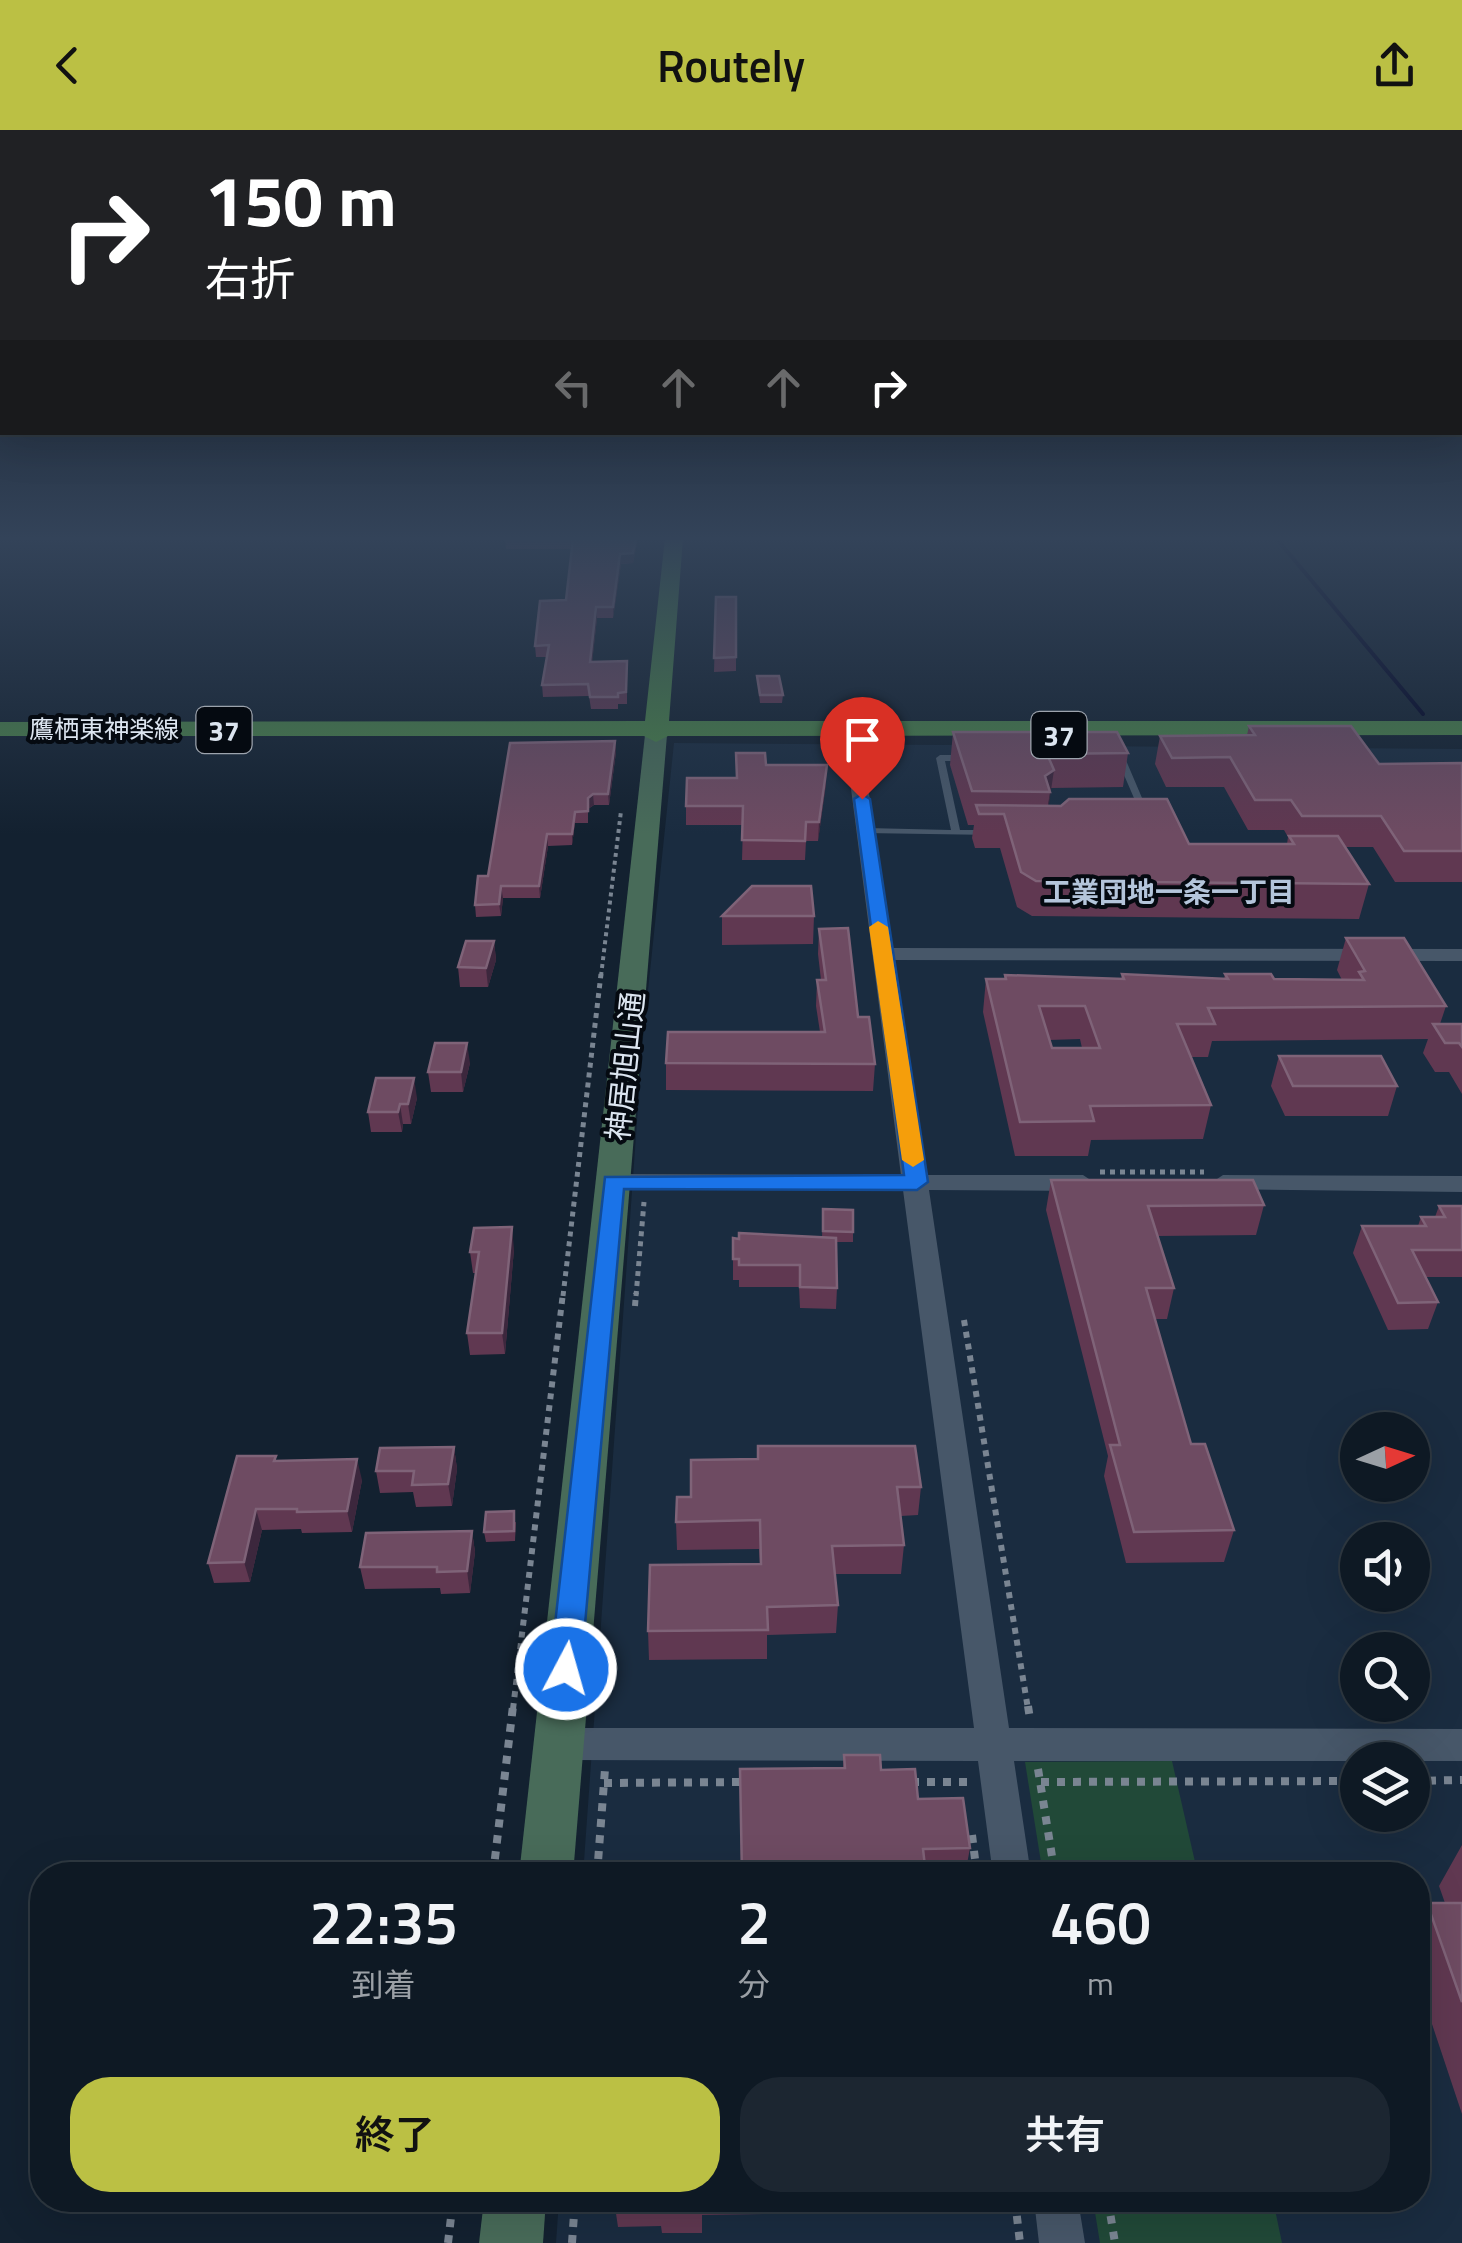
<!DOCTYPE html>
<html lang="ja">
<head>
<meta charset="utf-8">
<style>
  body { margin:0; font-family:"Titillium Web","Noto Sans JP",sans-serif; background:#1c2631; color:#f1f3f6; height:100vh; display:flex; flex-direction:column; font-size:38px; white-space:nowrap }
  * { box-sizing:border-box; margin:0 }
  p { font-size:32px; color:#9ba0a6 }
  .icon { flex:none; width:55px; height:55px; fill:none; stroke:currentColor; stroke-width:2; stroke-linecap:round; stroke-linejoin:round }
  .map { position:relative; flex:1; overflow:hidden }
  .details { position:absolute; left:30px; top:1732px; width:1400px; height:350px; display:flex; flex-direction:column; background:#0e1924; border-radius:40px; box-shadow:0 10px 40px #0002,0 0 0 2px #2e3841 }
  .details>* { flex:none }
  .top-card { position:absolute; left:0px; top:0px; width:1462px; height:305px; box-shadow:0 10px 40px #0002,0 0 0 2px #2e3841; background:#202124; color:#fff; overflow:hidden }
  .needle { width:65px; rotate:86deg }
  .fabs { position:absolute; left:1340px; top:1282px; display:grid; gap:20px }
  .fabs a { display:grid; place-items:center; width:90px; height:90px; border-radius:50%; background:#0e1924; box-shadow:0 10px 40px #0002,0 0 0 2px #2e3841; font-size:50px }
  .pin { position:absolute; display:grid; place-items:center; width:85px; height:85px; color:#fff; margin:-102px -42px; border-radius:50% 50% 50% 0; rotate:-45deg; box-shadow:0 0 10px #0007 }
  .pin .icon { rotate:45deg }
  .me { position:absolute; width:110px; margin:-55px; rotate:6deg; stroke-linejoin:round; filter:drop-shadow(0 0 8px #0008) }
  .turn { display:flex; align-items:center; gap:35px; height:210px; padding:0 40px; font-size:45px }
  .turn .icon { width:130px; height:130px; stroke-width:2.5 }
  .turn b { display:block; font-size:70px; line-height:85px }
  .lanes { display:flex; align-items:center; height:95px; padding:0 40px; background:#0003; justify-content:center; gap:50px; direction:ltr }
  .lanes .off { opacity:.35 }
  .eta { display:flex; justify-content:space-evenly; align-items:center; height:170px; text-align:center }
  .eta b { font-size:60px; font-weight:600; line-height:70px }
  .button { display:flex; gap:20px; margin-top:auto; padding:20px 40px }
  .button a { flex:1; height:115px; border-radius:40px; background:#bbc044; color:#111; font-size:40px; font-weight:600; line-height:115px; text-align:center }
  .button a+a { background:#1c2631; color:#f1f3f6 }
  header { display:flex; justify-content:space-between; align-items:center; height:130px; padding:0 40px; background:#bbc044; color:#111; font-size:45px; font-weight:600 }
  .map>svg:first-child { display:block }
  .built { fill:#1a2c40; fill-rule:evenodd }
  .green { fill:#214938 }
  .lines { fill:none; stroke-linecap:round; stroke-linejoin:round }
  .stream { stroke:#000324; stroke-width:4 }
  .path-far3 { stroke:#7a8592; stroke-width:4; stroke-dasharray:4 4; stroke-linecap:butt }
  .path-far2 { stroke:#7a8592; stroke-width:5; stroke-dasharray:5 5; stroke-linecap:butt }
  .path-far1 { stroke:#7a8592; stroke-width:6; stroke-dasharray:6 6; stroke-linecap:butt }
  .path { stroke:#7a8592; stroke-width:8; stroke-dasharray:8 8; stroke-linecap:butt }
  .lane { fill:#475769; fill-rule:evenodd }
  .street { fill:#475769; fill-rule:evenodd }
  .secondary { fill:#486b59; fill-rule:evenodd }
  .primary { fill:#497f49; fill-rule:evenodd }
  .wall { fill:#603851; fill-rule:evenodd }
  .shaded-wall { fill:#3c273d }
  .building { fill:#6e4b62; stroke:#7f6378; stroke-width:2.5; fill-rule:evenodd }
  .route { fill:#1a73e8; stroke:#114b97; stroke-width:2.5 }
  .slow { fill:#f59e0b }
  .labels { text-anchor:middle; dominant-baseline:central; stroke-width:8; stroke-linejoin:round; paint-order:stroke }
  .far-street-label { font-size:25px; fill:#dce5f0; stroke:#050a11 }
  .shield { fill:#050a11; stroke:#9ca3ad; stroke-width:2.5 }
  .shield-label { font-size:28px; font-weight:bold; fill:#dce5f0 }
  .far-neighbourhood-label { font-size:28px; font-weight:bold; fill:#b4c5db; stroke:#050a11 }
  .street-label { font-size:30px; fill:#dce5f0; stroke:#050a11 }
</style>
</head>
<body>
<header><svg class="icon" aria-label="back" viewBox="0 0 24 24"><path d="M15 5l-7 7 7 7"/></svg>Routely<svg class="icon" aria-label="share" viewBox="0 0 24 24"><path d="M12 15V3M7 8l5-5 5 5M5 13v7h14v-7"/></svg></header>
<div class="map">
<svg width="1462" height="2113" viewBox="0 0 1462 2113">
  <rect width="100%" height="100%" fill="#132130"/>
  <!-- built -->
  <path class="built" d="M 674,613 L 1462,619 L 1462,2113 L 556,2113 L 559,2070 L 1418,2070 L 1418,1745 L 583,1745 L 643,908 ZM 1358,1300 L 1412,1300 L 1412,1355 L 1358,1355 ZM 1358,1410 L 1412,1410 L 1412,1465 L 1358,1465 ZM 1358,1520 L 1412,1520 L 1412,1575 L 1358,1575 ZM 1358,1630 L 1412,1630 L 1412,1685 L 1358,1685 Z"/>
  <!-- green -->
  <g class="green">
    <polygon points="1172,1631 1198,1745 1043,1745 1025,1632"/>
    <polygon points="1093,2070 1273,2070 1282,2113 1100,2113"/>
  </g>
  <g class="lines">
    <!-- stream -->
    <polyline class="stream" points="1276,408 1423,584"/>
    <!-- path-far3 -->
    <polyline class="path-far3" points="601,846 621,681"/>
    <!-- path-far2 -->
    <g class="path-far2">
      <polyline points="1100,1042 1204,1042"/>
      <polyline points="563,1166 601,844"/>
      <polyline points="636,1166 644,1072"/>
    </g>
    <!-- path-far1 -->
    <g class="path-far1">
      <polyline points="635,1176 636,1163"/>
      <polyline points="964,1190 1028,1579"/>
      <polyline points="513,1579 563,1163"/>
    </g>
    <!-- path -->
    <g class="path">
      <polyline points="1028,1576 1030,1589"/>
      <polyline points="1038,1639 1055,1745"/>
      <polyline points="1412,1651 1462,1650"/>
      <polyline points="911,1652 970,1652"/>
      <polyline points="1041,1652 1358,1651"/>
      <polyline points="604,1653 745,1652"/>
      <polyline points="972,1705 977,1745"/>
      <polyline points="493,1745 513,1576"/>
      <polyline points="597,1745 605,1639"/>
      <polyline points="1015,2070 1020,2113"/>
      <polyline points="1108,2070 1115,2113"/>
      <polyline points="448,2113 453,2070"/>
      <polyline points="572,2113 575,2070"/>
    </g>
    <!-- lane -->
    <g class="lane">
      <polygon points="940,625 967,625 971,628 967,631 945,631 960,700 990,700 993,701 993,705 864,703 862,701 867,698 951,700 936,628"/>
      <polygon points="1115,625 1125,628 1148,682 1147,684 1140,682 1118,631 1111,628"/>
    </g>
    <!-- street -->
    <g class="street">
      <polygon points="851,592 859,597 892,818 1462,819 1462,831 894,830 926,1045 1083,1045 1095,1053 1083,1061 929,1060 1009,1598 1462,1599 1462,1631 1014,1631 1031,1745 993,1745 978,1631 558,1630 545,1625 540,1614 545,1603 558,1598 974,1598 903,1060 613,1060 601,1052 613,1044 901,1045 843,597"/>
      <polygon points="1223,1045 1462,1046 1462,1062 1214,1059 1211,1053"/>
      <polygon points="1034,2070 1078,2070 1085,2113 1039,2113"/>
    </g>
    <!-- secondary -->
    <g class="secondary">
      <polygon points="656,598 667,605 573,1745 519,1745 645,605"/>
      <polygon points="484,2070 546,2070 543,2113 479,2113"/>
    </g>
    <!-- primary -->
    <polygon class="primary" points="665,408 683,408 669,591 1462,591 1462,605 668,606 656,612 644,606 0,606 0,592 645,591"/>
  </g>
  <!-- wall -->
  <g class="wall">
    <polygon points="505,408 638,408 633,433 621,434 613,488 597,488 592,532 627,543 627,574 618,574 618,579 591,579 589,566 543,567 542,555 547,527 536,527 535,516 566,470 572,419 506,419"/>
    <polygon points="716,467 736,467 736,541 714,542"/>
    <polygon points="757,546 783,565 782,573 760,573"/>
    <polygon points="1249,596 1379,634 1462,633 1462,752 1395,752 1373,717 1345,717 1369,754 1359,789 1032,786 1017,777 1000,718 975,718 972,708 974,695 968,695 950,635 953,602 1128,623 1123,657 1051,658 1048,676 1189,714 1287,714 1288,707 1284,700 1248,700 1224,657 1166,657 1155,634 1160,606 1247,605"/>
    <polygon points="615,611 616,622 609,675 594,675 588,679 588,693 575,693 572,715 548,716 540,768 503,768 501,786 476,787 475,775 488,746"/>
    <polygon points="736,623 766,635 826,654 818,711 806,711 805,730 742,730 743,695 686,695 686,676 736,648"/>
    <polygon points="722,786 814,786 813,814 722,815"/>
    <polygon points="819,799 858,887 875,934 873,961 666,960 666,933 820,902 816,876 817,850 821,850 818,824"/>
    <path d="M 1346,808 L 1446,876 L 1440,894 L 1462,894 L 1462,964 L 1449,942 L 1435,942 L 1423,923 L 1428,909 L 1212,911 L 1208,927 L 1191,927 L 1211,975 L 1203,1009 L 1091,1010 L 1088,1026 L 1015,1026 L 983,882 L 986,849 L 1004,849 L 1005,845 L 1121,849 L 1122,844 L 1224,849 L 1225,844 L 1274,849 L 1342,850 L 1337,840 ZM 1080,909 L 1082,918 L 1052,918 L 1049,910 Z"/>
    <polygon points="494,811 496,830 488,857 460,857 458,837"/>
    <polygon points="1279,926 1397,956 1388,986 1285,986 1271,956"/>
    <polygon points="470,933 463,962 431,962 428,942"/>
    <polygon points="417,968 411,994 403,994 402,1002 371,1002 368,982"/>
    <polygon points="1051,1050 1264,1075 1256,1105 1158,1106 1174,1158 1167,1189 1155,1189 1191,1314 1234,1400 1224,1432 1126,1433 1104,1346 1108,1326 1046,1080"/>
    <polygon points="1439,1076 1462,1076 1462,1147 1425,1147 1438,1172 1428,1199 1388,1200 1353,1123 1362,1096 1418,1096 1421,1087 1435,1087"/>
    <polygon points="823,1079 853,1080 853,1112 836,1112 837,1158 836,1179 800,1178 799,1157 739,1157 739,1150 733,1150 733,1108 822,1108"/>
    <polygon points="514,1119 505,1224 470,1225 467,1203 476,1143 473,1143 470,1122"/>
    <polygon points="454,1317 457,1339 452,1376 416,1377 413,1362 380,1363 376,1341"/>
    <polygon points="277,1331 362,1350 352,1402 302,1403 301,1399 262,1400 250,1452 214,1453 208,1433"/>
    <polygon points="921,1357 918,1385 901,1386 904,1415 901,1444 835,1444 838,1475 836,1503 767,1505 767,1529 649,1530 648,1501 760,1434 759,1419 677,1420 676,1392 691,1367"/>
    <polygon points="516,1392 515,1411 486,1412 484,1402"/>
    <polygon points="472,1401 475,1422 470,1463 441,1464 440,1458 365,1459 360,1437"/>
    <polygon points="844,1625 881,1640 918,1669 970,1718 965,1745 741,1745 740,1639 843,1638"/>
    <polygon points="1462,1715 1462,1984 1418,1852 1418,1790 1427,1773 1445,1773 1439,1756"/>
    <polygon points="614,2070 880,2070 879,2082 702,2085 702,2103 662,2103 661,2096 618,2097"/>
  </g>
  <!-- shaded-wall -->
  <g class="shaded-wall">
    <polygon points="636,408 638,408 633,433 621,434 613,488 613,477 620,424"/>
    <polygon points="596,477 597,488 591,543 590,532"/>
    <polygon points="615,611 616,622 609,675 608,664"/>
    <polygon points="827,635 826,654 818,711 819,692"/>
    <polygon points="1054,640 1049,674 1048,675 1050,662 1045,646"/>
    <polygon points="593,664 594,675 588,679 588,693 588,668"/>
    <polygon points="575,682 575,693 572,715 572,704"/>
    <polygon points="547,704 548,716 540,768 539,756"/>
    <polygon points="501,756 503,768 501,786 499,774"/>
    <polygon points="494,811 496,830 488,857 486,838"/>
    <polygon points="467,913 470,933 463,962 461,942"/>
    <polygon points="414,948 417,968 411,994 408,974"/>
    <polygon points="400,974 403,994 402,1002 398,982"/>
    <polygon points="512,1097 514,1119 505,1224 502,1203"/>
    <polygon points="454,1317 457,1339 452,1376 448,1354"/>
    <polygon points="357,1329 362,1350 352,1402 347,1381"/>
    <polygon points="256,1379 262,1400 250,1452 244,1432"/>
    <polygon points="472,1401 475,1422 470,1463 467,1441"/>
  </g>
  <!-- building -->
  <g class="building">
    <polygon points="505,408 636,408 633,423 620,424 613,477 596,477 590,532 627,531 626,562 618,563 618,567 590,567 588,554 542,555 549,515 535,516 540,471 566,470 573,409 505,409"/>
    <polygon points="716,467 736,467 736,527 714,528"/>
    <polygon points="757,546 779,546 783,565 760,565"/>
    <polygon points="1249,596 1351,596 1379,634 1462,633 1462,721 1404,721 1381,686 1302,686 1291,670 1255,670 1230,627 1172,628 1160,606 1255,605"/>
    <polygon points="953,602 1117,602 1128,623 1047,624 1054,640 1045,646 1050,662 972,661"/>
    <polygon points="615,611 608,664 593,664 588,668 588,681 575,682 572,704 547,704 539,756 501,756 499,774 475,775 478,746 488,746 510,613"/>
    <polygon points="736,623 765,623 766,635 827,635 819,692 806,692 805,711 742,710 743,676 686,676 687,648 737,648"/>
    <polygon points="1069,669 1167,669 1189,714 1294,714 1289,706 1338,706 1369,754 1036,751 1021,742 1004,684 979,684 976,675 1061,676"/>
    <polygon points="752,756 811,756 814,786 722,786"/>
    <polygon points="848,798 858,887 869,887 875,934 666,933 668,902 825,902 817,850 826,850 819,799"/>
    <path d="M 1346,808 L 1404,808 L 1446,876 L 1208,878 L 1215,894 L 1177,894 L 1211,975 L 1090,976 L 1094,991 L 1020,992 L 986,849 L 1006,849 L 1005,845 L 1124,849 L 1122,844 L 1228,849 L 1225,844 L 1271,844 L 1274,849 L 1364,850 L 1359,842 L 1365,841 ZM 1039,876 L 1085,876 L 1100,918 L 1052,918 Z"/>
    <polygon points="466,811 494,811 486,838 458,837"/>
    <polygon points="1433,894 1462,894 1462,917 1459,913 1445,913"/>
    <polygon points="435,913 467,913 461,942 428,942"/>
    <polygon points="1279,926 1381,926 1397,956 1293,956"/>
    <polygon points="376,948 414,948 408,974 400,974 398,982 368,982"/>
    <polygon points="1051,1050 1253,1050 1264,1075 1148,1076 1174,1158 1146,1158 1191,1314 1205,1314 1234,1400 1134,1402 1110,1315 1120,1315"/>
    <polygon points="1439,1076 1462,1076 1462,1120 1412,1120 1438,1172 1398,1173 1362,1096 1426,1096 1421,1087 1445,1087"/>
    <polygon points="823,1079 853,1080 853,1102 823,1101"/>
    <polygon points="512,1097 502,1203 467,1203 479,1122 470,1122 474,1098"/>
    <polygon points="739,1103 836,1108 837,1158 800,1157 800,1135 739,1135 739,1129 733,1129 733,1108 739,1109"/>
    <polygon points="758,1316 915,1316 921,1357 897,1357 904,1415 832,1416 838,1475 767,1477 768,1500 648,1501 650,1435 761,1434 760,1390 676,1392 677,1367 691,1367 691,1330 758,1329"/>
    <polygon points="454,1317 448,1354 412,1355 414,1341 376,1341 380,1318"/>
    <polygon points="237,1326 276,1326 274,1331 357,1329 347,1381 297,1382 297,1379 256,1379 244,1432 208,1433"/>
    <polygon points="514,1381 514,1401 484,1402 486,1382"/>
    <polygon points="472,1401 467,1441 437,1442 437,1437 360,1437 366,1403"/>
    <polygon points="844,1625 880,1625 881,1640 915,1639 918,1669 963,1668 970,1718 923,1719 926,1745 742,1745 740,1639 845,1638"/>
    <polygon points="1427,1773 1462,1773 1462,1872"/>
    <polygon points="660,2070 701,2070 701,2076 660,2077"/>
  </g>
  <!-- sky -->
  <linearGradient id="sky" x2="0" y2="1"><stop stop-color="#0a121a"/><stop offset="0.58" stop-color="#334359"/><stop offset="1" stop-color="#334359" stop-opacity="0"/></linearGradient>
  <rect width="1462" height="704" fill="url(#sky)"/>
  <!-- route -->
  <polygon class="route" points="862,664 870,669 928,1052 917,1060 624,1059 581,1539 577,1549 566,1553 555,1549 550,1539 605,1047 904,1045 854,669"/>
  <!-- slow -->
  <polygon class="slow" points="878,791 888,797 924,1030 913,1037 902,1030 869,797"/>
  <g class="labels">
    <!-- far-street labels -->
    <g class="far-street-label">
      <text x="104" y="599">鷹栖東神楽線</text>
    </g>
    <!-- shield labels -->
    <g class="shield">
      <rect x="196.5" y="577" width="55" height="46" rx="8"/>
      <rect x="1031.5" y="582" width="55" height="46" rx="8"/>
    </g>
    <g class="shield-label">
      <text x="224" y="600">37</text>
      <text x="1059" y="605">37</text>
    </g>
    <!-- far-neighbourhood labels -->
    <g class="far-neighbourhood-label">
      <text x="1169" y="761">工業団地一条一丁目</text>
    </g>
    <!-- street labels -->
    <g class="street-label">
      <text transform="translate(625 936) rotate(-84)">神居旭山通</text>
    </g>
  </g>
</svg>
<div class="fabs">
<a><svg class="needle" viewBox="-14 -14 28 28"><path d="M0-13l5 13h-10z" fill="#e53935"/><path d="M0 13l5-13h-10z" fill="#9ba0a6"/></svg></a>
<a><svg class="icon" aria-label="sound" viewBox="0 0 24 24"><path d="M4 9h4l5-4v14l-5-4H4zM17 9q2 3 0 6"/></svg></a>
<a><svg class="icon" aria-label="search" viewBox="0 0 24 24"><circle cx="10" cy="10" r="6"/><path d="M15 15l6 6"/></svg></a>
<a><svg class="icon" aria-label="layers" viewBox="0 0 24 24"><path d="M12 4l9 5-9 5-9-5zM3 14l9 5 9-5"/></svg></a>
</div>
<div class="pin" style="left:862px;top:669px;background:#d93025"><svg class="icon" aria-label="arrive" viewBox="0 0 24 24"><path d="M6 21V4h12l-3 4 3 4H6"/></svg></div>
<svg class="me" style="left:566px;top:1539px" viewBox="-20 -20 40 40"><circle r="17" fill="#1a73e8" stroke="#fff" stroke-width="3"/><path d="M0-11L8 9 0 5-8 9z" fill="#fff"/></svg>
<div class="top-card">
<div class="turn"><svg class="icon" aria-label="right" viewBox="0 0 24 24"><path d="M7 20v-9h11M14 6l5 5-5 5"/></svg><div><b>150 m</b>右折</div></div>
<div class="lanes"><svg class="icon off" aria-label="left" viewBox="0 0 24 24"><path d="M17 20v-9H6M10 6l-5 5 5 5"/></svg><svg class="icon off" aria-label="ahead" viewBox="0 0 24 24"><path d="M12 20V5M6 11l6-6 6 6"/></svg><svg class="icon off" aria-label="ahead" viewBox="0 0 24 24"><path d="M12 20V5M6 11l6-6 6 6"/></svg><svg class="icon" aria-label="right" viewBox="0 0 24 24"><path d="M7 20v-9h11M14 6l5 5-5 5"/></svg></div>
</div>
<section class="details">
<div class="eta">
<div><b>22:35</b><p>到着</p></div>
<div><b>2</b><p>分</p></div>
<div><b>460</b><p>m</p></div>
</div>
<div class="button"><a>終了</a><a>共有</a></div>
</section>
</div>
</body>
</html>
